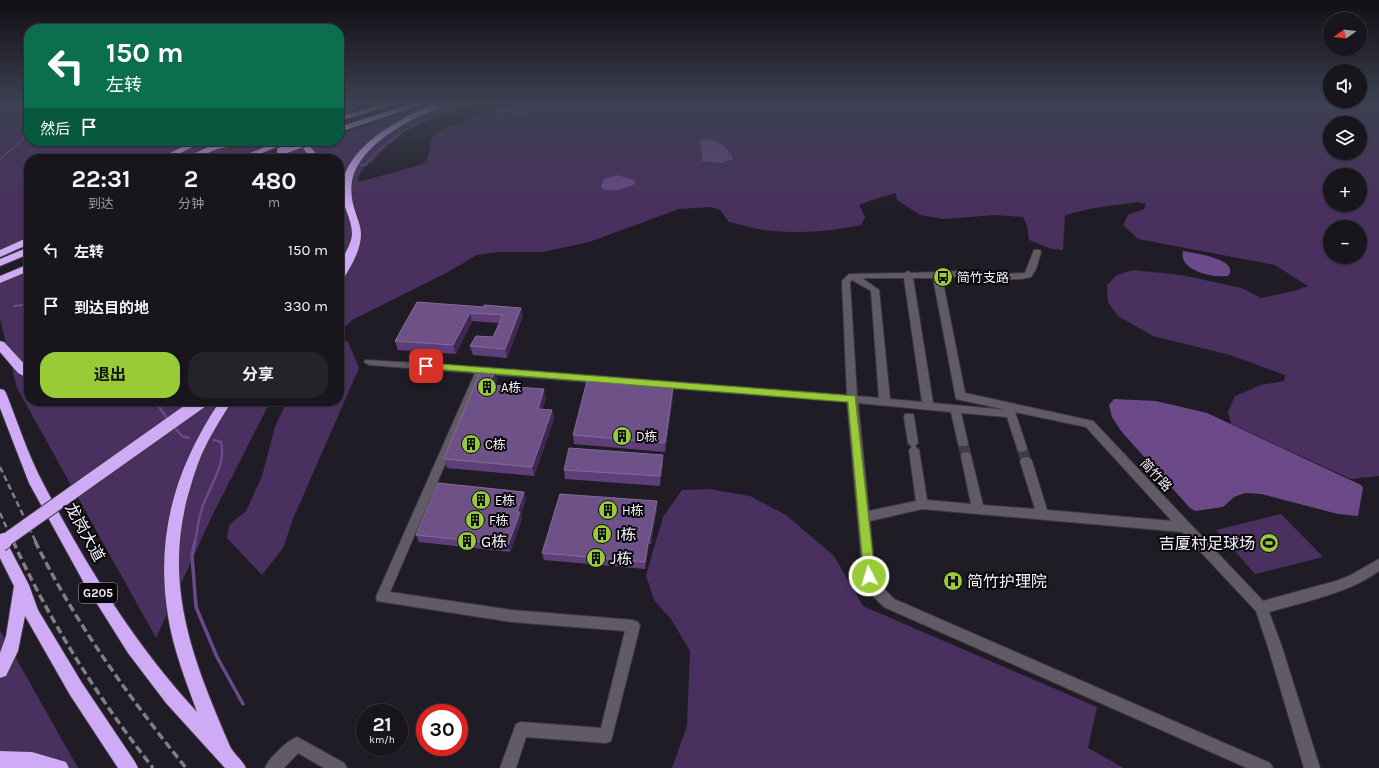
<!DOCTYPE html>
<html lang="zh">
<head>
<meta charset="utf-8">
<style>
  body { margin:0; font-family:Karla,"Noto Sans SC",sans-serif; background:#252229; color:#f1f3f6; height:100vh; display:flex; flex-direction:column; font-size:15px; white-space:nowrap }
  * { box-sizing:border-box; margin:0 }
  p { font-size:13px; color:#9f9fa3 }
  .icon { flex:none; width:22px; height:22px; fill:none; stroke:currentColor; stroke-width:2; stroke-linecap:round; stroke-linejoin:round }
  .map { position:relative; flex:1; overflow:hidden }
  .side { position:absolute; left:24px; top:154px; width:320px; height:252px; display:flex; flex-direction:column; background:#18151c; border-radius:16px; box-shadow:0 1px 3px #0004,0 0 0 1px #36343b }
  .side>* { flex:none }
  .hud { position:absolute; left:24px; top:24px; width:320px; height:122px; border-radius:16px; box-shadow:0 1px 3px #0004,0 0 0 1px #36343b; background:#0b6e4f; color:#fff; overflow:hidden }
  .needle { width:26px; rotate:255deg }
  .fabs { position:absolute; left:1323px; top:12px; display:grid; gap:8px }
  .fabs a { display:grid; place-items:center; width:44px; height:44px; border-radius:50%; background:#18151c; box-shadow:0 1px 3px #0004,0 0 0 1px #36343b; font-size:20px }
  .speed { position:absolute; left:356px; top:704px; display:flex; gap:8px; font-size:20px; font-weight:700; text-align:center }
  .speed>* { display:grid; place-content:center; width:52px; height:52px; border-radius:50%; background:#18151c; box-shadow:0 1px 3px #0004,0 0 0 1px #36343b; line-height:1 }
  .speed small { font-size:10px; font-weight:400 }
  .speed .limit { border:6px solid #d22; background:#fff; color:#111 }
  .pin { position:absolute; display:grid; place-items:center; width:34px; height:34px; color:#fff; margin:-17px; border-radius:8px; box-shadow:0 2px 6px #0006 }
  .me { position:absolute; width:44px; margin:-22px; rotate:355deg; stroke-linejoin:round; filter:drop-shadow(0 0 3px #0008) }
  .turn { display:flex; align-items:center; gap:14px; height:84px; padding:0 16px; font-size:18px }
  .turn .icon { width:52px; height:52px; stroke-width:2.5 }
  .turn b { display:block; font-size:28px; line-height:34px }
  .then { display:flex; align-items:center; height:38px; padding:0 16px; background:#0003; gap:8px; font-size:15px }
  .eta { display:flex; justify-content:space-evenly; align-items:center; height:68px; text-align:center }
  .eta b { font-size:24px; font-weight:700; line-height:28px }
  .primary-button { display:flex; gap:8px; margin-top:auto; padding:8px 16px }
  .primary-button a { flex:1; height:46px; border-radius:16px; background:#98cb37; color:#111; font-size:16px; font-weight:700; line-height:46px; text-align:center }
  .primary-button a+a { background:#252229; color:#f1f3f6 }
  ul { padding:0; list-style:none }
  li { display:flex; align-items:center; gap:12px; height:56px; padding:0 16px }
  li div { flex:1 }
  li b { display:block; font-size:15px }
  li em { font-style:normal }
  .map>svg:first-child { display:block }
  .green { fill:#49305f; fill-rule:evenodd }
  .water { fill:#6c4a8a }
  .lines { fill:none; stroke-linecap:round; stroke-linejoin:round }
  .stream-far3 { stroke:#6c4a8a; stroke-width:1.5 }
  .stream-far2 { stroke:#6c4a8a; stroke-width:2 }
  .stream-far1 { stroke:#6c4a8a; stroke-width:2.5 }
  .stream { stroke:#6c4a8a; stroke-width:3.5 }
  .minor-tunnel { stroke:#403c45; stroke-width:11; stroke-dasharray:11 5.5; stroke-linecap:butt }
  .minor-casing { stroke:#3d3a41; stroke-width:2 }
  .highway-casing { stroke:#3d3a41; stroke-width:2 }
  .minor { fill:#605b66; fill-rule:evenodd }
  .highway { fill:#cfaaf5; fill-rule:evenodd }
  .rail-far1 { stroke:#817e86; stroke-width:2.5; stroke-dasharray:6 3.5; stroke-linecap:butt }
  .rail { stroke:#817e86; stroke-width:3.5; stroke-dasharray:8 4; stroke-linecap:butt }
  .highway-bridge-far2-casing { stroke:#3d3a41; stroke-width:10; stroke-linecap:butt }
  .highway-bridge-far1-casing { stroke:#3d3a41; stroke-width:15; stroke-linecap:butt }
  .highway-bridge-casing { stroke:#3d3a41; stroke-width:18; stroke-linecap:butt }
  .highway-bridge-far2 { stroke:#cfaaf5; stroke-width:8 }
  .highway-bridge-far1 { stroke:#cfaaf5; stroke-width:13 }
  .highway-bridge { stroke:#cfaaf5; stroke-width:16 }
  .wall { fill:#5e3f7a }
  .shaded-wall { fill:#3f2952 }
  .building { fill:#6e5287; stroke:#836b99 }
  .route { fill:#98cb37; stroke:#638424 }
  .labels { text-anchor:middle; dominant-baseline:central; stroke-width:4; stroke-linejoin:round; paint-order:stroke }
  .shield { fill:#09070b; stroke:#aeabb1; stroke-width:1 }
  .shield-label { font-size:12px; font-weight:bold; fill:#f4f1f8 }
  .poi-label { font-size:13px; fill:#f4f1f8; stroke:#09070b; text-anchor:start }
  .street-label { font-size:13px; fill:#f4f1f8; stroke:#09070b }
  .near-street-label { font-size:16px; fill:#f4f1f8; stroke:#09070b }
  .near-poi-label { font-size:16px; fill:#f4f1f8; stroke:#09070b; text-anchor:start }
</style>
</head>
<body>
<div class="map">
<svg width="1379" height="768" viewBox="0 0 1379 768">
  <rect width="100%" height="100%" fill="#201c25"/>
  <!-- green -->
  <g class="green">
    <polygon points="0,102 29,102 29,141 282,141 235,159 29,159 29,245 2,256 0,253"/>
    <polygon points="339,102 360,102 359,106 347,116 339,119"/>
    <path d="M 454,102 L 478,102 L 433,118 L 405,131 L 378,155 L 374,161 L 364,167 L 358,178 L 359,182 L 423,164 C 434,153 428,140 432,136 C 438,130 450,127 457,124 C 477,116 496,109 516,102 L 521,102 L 494,111 L 528,113 L 545,102 L 1379,102 L 1379,476 L 1351,479 L 1231,424 L 1228,412 L 1235,396 L 1261,385 L 1284,381 L 1285,375 L 1230,355 L 1153,336 L 1118,316 L 1108,302 L 1107,285 L 1117,275 L 1133,270 L 1181,275 L 1242,288 L 1261,298 L 1294,291 L 1308,286 L 1275,265 L 1138,239 L 1123,225 L 1128,215 L 1144,209 L 1146,204 L 1139,202 L 1094,208 L 1065,215 L 1063,250 L 1052,249 L 1029,240 L 1027,225 L 1023,217 L 996,215 L 943,219 L 920,215 L 897,200 L 896,193 L 869,201 L 859,205 L 865,217 L 861,225 C 830,232 797,234 765,230 C 753,229 741,224 729,222 L 720,210 L 711,207 L 679,209 L 589,242 L 543,252 L 500,252 L 477,255 L 448,272 L 352,320 L 339,332 L 339,159 L 273,159 L 322,141 L 339,141 L 339,135 L 419,107 L 430,112 ZM 1330,123 L 1360,123 L 1360,153 L 1330,153 ZM 1330,175 L 1360,175 L 1360,205 L 1330,205 ZM 1330,227 L 1360,227 L 1360,257 L 1330,257 Z"/>
    <polygon points="29,270 29,401 273,401 267,408 211,518 156,638 17,388 0,319 0,283"/>
    <polygon points="347,340 359,368 293,519 283,548 262,575 227,538 229,525 246,511 262,476 275,427 287,401 339,401 339,347"/>
    <polygon points="709,489 750,496 786,515 834,556 863,606 1097,707 1088,748 1124,768 672,768 687,726 690,651 671,619 654,600 646,575 663,517 682,490"/>
    <polygon points="1281,514 1323,557 1255,574 1216,530"/>
    <polygon points="0,630 78,768 0,768"/>
  </g>
  <!-- water -->
  <g class="water">
    <path d="M 521,102 L 545,103 C 537,120 509,113 493,111 Z"/>
    <path d="M 706,139 C 716,138 731,149 733,159 L 722,163 L 702,161 L 702,156 L 699,141 Z"/>
    <polygon points="617,175 634,180 635,184 620,190 604,190 601,186 604,179"/>
    <path d="M 1183,251 C 1193,253 1241,259 1228,276 C 1214,278 1178,271 1183,251 Z"/>
    <polygon points="1114,399 1156,401 1207,413 1361,485 1363,488 1358,516 1338,514 1261,494 1245,493 1234,497 1223,507 1195,511 1190,508 1121,431 1112,417 1109,405"/>
  </g>
  <g class="lines">
    <!-- stream-far3 -->
    <g class="stream-far3">
      <polyline points="0,159 20,142 27,133 22,110 7,104 7,102"/>
      <path d="M 359,165 L 365,165 C 395,128 430,117 473,102"/>
    </g>
    <!-- stream-far2 -->
    <polyline class="stream-far2" points="14,306 29,304"/>
    <!-- stream-far1 -->
    <g class="stream-far1">
      <polyline points="156,402 168,420"/>
      <polyline points="174,427 182,436 189,438"/>
      <path d="M 195,542 C 197,532 198,522 201,512 C 207,489 227,466 221,442 L 214,440"/>
    </g>
    <!-- stream -->
    <polyline class="stream" points="195,541 192,556 196,607 217,657 243,704"/>
    <!-- minor-tunnel -->
    <g class="minor-tunnel">
      <polyline points="963,443 966,456"/>
      <polyline points="1022,448 1026,461"/>
    </g>
    <!-- minor casing -->
    <g class="minor-casing">
      <g id="minor">
        <path d="M 1034,250 L 1040,250 L 1041,252 L 1036,269 L 1031,277 C 1002,284 971,274 942,277 L 965,393 L 1093,421 L 1263,601 L 1336,581 L 1349,576 L 1379,559 L 1379,571 C 1347,594 1306,601 1269,612 L 1282,647 L 1320,768 L 1304,768 L 1268,647 L 1256,611 L 1182,532 L 922,509 L 870,521 L 875,576 L 881,586 L 894,599 L 1270,763 L 1273,768 L 1247,768 L 884,607 L 871,594 L 863,577 L 847,402 L 484,374 L 390,592 L 512,610 L 633,620 L 638,622 L 640,626 L 611,741 L 606,743 L 526,737 L 516,768 L 500,768 L 516,724 L 521,722 L 601,728 L 625,631 L 512,622 L 377,601 L 376,597 L 475,373 L 369,365 L 364,362 L 366,360 L 481,367 L 847,395 L 842,281 L 849,274 L 905,273 L 908,271 L 911,273 L 960,271 L 1005,274 L 1025,273 ZM 862,278 L 904,278 L 922,402 L 890,399 L 879,290 ZM 913,278 L 933,278 L 956,399 L 1007,410 L 933,403 ZM 852,280 L 871,291 L 879,398 L 857,396 L 850,282 ZM 858,403 L 951,412 L 958,443 L 959,446 L 967,446 L 968,443 L 961,413 L 1007,417 L 1017,448 L 1018,451 L 1022,452 L 1026,451 L 1027,448 L 1015,412 L 1086,427 L 1172,521 L 1047,510 L 1032,461 L 1030,458 L 1026,457 L 1022,458 L 1020,461 L 1035,509 L 983,505 L 971,456 L 970,453 L 966,452 L 962,453 L 961,456 L 971,504 L 927,500 L 919,450 L 915,446 L 918,443 L 914,417 L 913,414 L 905,414 L 904,417 L 908,443 L 912,447 L 909,450 L 916,501 L 869,511 Z"/>
        <path d="M 297,737 L 344,763 L 347,768 L 324,768 L 298,753 L 284,768 L 265,768 C 269,758 287,741 297,737 Z"/>
      </g>
    </g>
    <!-- highway casing -->
    <g class="highway-casing">
      <g id="highway">
        <polygon points="390,102 396,104 339,121 339,117"/>
        <polygon points="418,102 430,102 339,132 339,127"/>
        <path d="M 437,102 L 448,102 C 441,108 429,112 420,116 C 399,126 376,140 362,159 C 349,176 349,194 356,214 C 358,220 361,227 361,234 C 361,250 351,267 343,279 L 339,280 C 339,276 338,271 339,268 C 342,256 351,247 352,234 C 352,218 341,205 342,189 C 344,146 403,117 437,102 Z"/>
        <polygon points="194,141 204,141 169,159 158,159"/>
        <polygon points="235,141 252,141 248,143 217,149 194,159 183,159 212,145"/>
        <polygon points="280,141 291,141 247,159 235,159"/>
        <polygon points="297,141 305,141 321,159 312,159"/>
        <polygon points="29,237 29,244 0,257 0,250"/>
        <polygon points="29,247 29,254 0,266 0,259"/>
        <polygon points="29,264 29,271 0,283 0,276"/>
        <polygon points="0,341 4,342 29,369 29,379 18,373 0,352"/>
        <path d="M 0,389 L 4,390 L 6,393 C 18,423 28,455 43,483 C 85,564 135,645 197,712 C 186,681 173,649 168,616 C 155,536 175,468 220,401 L 232,401 C 221,419 209,437 201,456 C 195,470 191,485 187,499 C 164,590 194,662 229,744 C 232,753 242,759 246,768 L 225,768 L 166,703 L 128,653 L 84,583 L 29,483 L 0,408 Z"/>
        <polygon points="0,537 5,539 29,585 38,610 82,683 135,762 138,768 118,768 70,695 25,616 18,651 6,676 0,678 0,653 6,636 14,586 0,558"/>
        <polygon points="0,751 32,752 66,762 69,768 0,768"/>
      </g>
    </g>
    <!-- minor -->
    <use href="#minor" class="minor"/>
    <!-- highway -->
    <use href="#highway" class="highway"/>
    <!-- rail-far1 -->
    <g class="rail-far1">
      <polyline points="0,467 36,542"/>
      <polyline points="0,513 13,542"/>
    </g>
    <!-- rail -->
    <g class="rail">
      <path d="M 13,541 C 50,622 98,698 153,768"/>
      <path d="M 35,541 C 75,623 129,697 186,768"/>
    </g>
    <!-- highway-bridge-far2 casing -->
    <g class="highway-bridge-far2-casing">
      <polyline id="highway-bridge-far2" points="281,151 308,141"/>
    </g>
    <!-- highway-bridge-far1 casing -->
    <g class="highway-bridge-far1-casing">
      <polyline id="highway-bridge-far1" points="3,542 202,401"/>
    </g>
    <!-- highway-bridge casing -->
    <g class="highway-bridge-casing">
      <polyline id="highway-bridge" points="0,544 4,541"/>
    </g>
    <!-- highway-bridge-far2 -->
    <use href="#highway-bridge-far2" class="highway-bridge-far2"/>
    <!-- highway-bridge-far1 -->
    <use href="#highway-bridge-far1" class="highway-bridge-far1"/>
    <!-- highway-bridge -->
    <use href="#highway-bridge" class="highway-bridge"/>
  </g>
  <!-- wall -->
  <g class="wall">
    <polygon points="417,302 523,316 507,358 473,355 470,346 493,337 499,323 472,321 456,354 398,350 395,341"/>
    <polygon points="495,371 497,380 495,385 546,398 542,409 552,410 554,419 534,476 447,468 444,459"/>
    <polygon points="673,397 665,452 574,444 573,435"/>
    <polygon points="663,464 660,486 565,479 564,470"/>
    <polygon points="526,499 521,514 522,519 510,552 419,542 416,535"/>
    <polygon points="657,501 657,508 651,544 649,544 645,569 544,560 542,553"/>
  </g>
  <!-- shaded-wall -->
  <g class="shaded-wall">
    <polygon points="521,308 523,316 507,358 505,349"/>
    <polygon points="470,313 472,321 456,354 453,345"/>
    <polygon points="495,371 497,380 491,394 489,385"/>
    <polygon points="673,387 673,397 665,452 665,443"/>
    <polygon points="544,389 546,398 539,418 538,409"/>
    <polygon points="552,410 554,419 534,476 532,467"/>
    <polygon points="663,455 663,464 660,486 660,476"/>
    <polygon points="524,492 526,499 521,514 522,519 510,552 508,545 517,512"/>
    <polygon points="657,501 657,508 651,544 650,537"/>
    <polygon points="649,537 649,544 645,569 645,562"/>
  </g>
  <!-- building -->
  <g class="building">
    <polygon points="417,302 484,307 484,305 521,308 505,349 470,346 476,336 493,337 503,315 470,313 453,345 395,341"/>
    <polygon points="481,370 495,371 489,385 544,389 538,409 552,410 532,467 444,459"/>
    <polygon points="587,381 673,387 665,443 573,435"/>
    <polygon points="569,448 663,455 660,476 564,470"/>
    <polygon points="438,483 524,492 517,512 520,512 508,545 416,535"/>
    <polygon points="560,494 657,501 650,537 649,537 645,562 542,553"/>
  </g>
  <!-- sky -->
  <linearGradient id="sky" x2="0" y2="1"><stop stop-color="#120f14"/><stop offset="0.49" stop-color="#3c4051"/><stop offset="1" stop-color="#3c4051" stop-opacity="0"/></linearGradient>
  <rect width="1379" height="210" fill="url(#sky)"/>
  <!-- route -->
  <polygon class="route" points="426,363 855,396 875,576 873,580 869,582 865,580 864,576 848,402 422,368 421,366"/>
  <!-- icons -->
  <defs>
    <g id="bus-disc" transform="scale(1)"><circle r="9.5" fill="#98cb37" stroke="#09070b"/><path d="M-5-6H5V4H4V6H2V4H-2V6H-4V4H-5ZM-3.5-4V0h7V-4ZM-3.5 1.2v1.5H-2V1.2ZM2 1.2v1.5H3.5V1.2Z" fill="#111"/></g>
    <g id="building-disc" transform="scale(1)"><circle r="9.5" fill="#98cb37" stroke="#09070b"/><path d="M-4-6H4V6H1V3H-1V6H-4ZM-2.5-4.3h1.7v1.8h-1.7ZM.8-4.3h1.7v1.8H.8ZM-2.5-1h1.7V.8h-1.7ZM.8-1h1.7V.8H.8Z" fill="#111"/></g>
    <g id="stadium-disc" transform="scale(1)"><circle r="9.5" fill="#98cb37" stroke="#09070b"/><path d="M0-5a6.5 5 0 1 0 0 10a6.5 5 0 1 0 0-10ZM-3.5-1.8h7v3.6h-7Z" fill="#111"/></g>
    <g id="hospital-disc" transform="scale(1)"><circle r="9.5" fill="#98cb37" stroke="#09070b"/><path d="M-5-5h3v3.5h4V-5h3V5h-3V1.5h-4V5h-3Z" fill="#111"/></g>
  </defs>
  <g fill-rule="evenodd">
    <use href="#bus-disc" x="943" y="277"/>
    <use href="#building-disc" x="487" y="387"/>
    <use href="#building-disc" x="622" y="436"/>
    <use href="#building-disc" x="471" y="444"/>
    <use href="#building-disc" x="481" y="500"/>
    <use href="#building-disc" x="608" y="510"/>
    <use href="#building-disc" x="475" y="520"/>
    <use href="#building-disc" x="602" y="534"/>
    <use href="#building-disc" x="467" y="541"/>
    <use href="#stadium-disc" x="1269" y="543"/>
    <use href="#building-disc" x="596" y="558"/>
    <use href="#hospital-disc" x="953" y="581"/>
  </g>
  <g class="labels">
    <!-- shield labels -->
    <rect class="shield" x="79" y="583" width="38" height="20" rx="3"/>
    <g class="shield-label">
      <text x="98" y="593">G205</text>
    </g>
    <!-- poi labels -->
    <g class="poi-label">
      <text x="957" y="277">简竹支路</text>
      <text x="501" y="387">A栋</text>
      <text x="636" y="436">D栋</text>
      <text x="485" y="444">C栋</text>
      <text x="495" y="500">E栋</text>
      <text x="622" y="510">H栋</text>
      <text x="489" y="520">F栋</text>
    </g>
    <!-- street labels -->
    <g class="street-label">
      <text transform="translate(1156 475) rotate(47)">简竹路</text>
    </g>
    <!-- near-street labels -->
    <g class="near-street-label">
      <text transform="translate(85 532) rotate(61)">龙岗大道</text>
    </g>
    <!-- near-poi labels -->
    <g class="near-poi-label">
      <text x="616" y="534">I栋</text>
      <text x="481" y="541">G栋</text>
      <text x="1255" y="543" text-anchor="end">吉厦村足球场</text>
      <text x="610" y="558">J栋</text>
      <text x="967" y="581">简竹护理院</text>
    </g>
  </g>
</svg>
<div class="fabs">
<a><svg class="needle" viewBox="-14 -14 28 28"><path d="M0-13l5 13h-10z" fill="#e53935"/><path d="M0 13l5-13h-10z" fill="#9f9fa3"/></svg></a>
<a><svg class="icon" aria-label="sound" viewBox="0 0 24 24"><path d="M4 9h4l5-4v14l-5-4H4zM17 9q2 3 0 6"/></svg></a>
<a><svg class="icon" aria-label="layers" viewBox="0 0 24 24"><path d="M12 4l9 5-9 5-9-5zM3 14l9 5 9-5"/></svg></a>
<a>+</a>
<a>−</a>
</div>
<div class="speed"><div>21<small>km/h</small></div><div class="limit">30</div></div>
<div class="pin" style="left:426px;top:366px;background:#d93025"><svg class="icon" aria-label="arrive" viewBox="0 0 24 24"><path d="M6 21V4h12l-3 4 3 4H6"/></svg></div>
<svg class="me" style="left:869px;top:576px" viewBox="-20 -20 40 40"><circle r="17" fill="#98cb37" stroke="#fff" stroke-width="3"/><path d="M0-11L8 9 0 5-8 9z" fill="#fff"/></svg>
<div class="hud">
<div class="turn"><svg class="icon" aria-label="left" viewBox="0 0 24 24"><path d="M17 20v-9H6M10 6l-5 5 5 5"/></svg><div><b>150 m</b>左转</div></div>
<div class="then">然后<svg class="icon" aria-label="arrive" viewBox="0 0 24 24"><path d="M6 21V4h12l-3 4 3 4H6"/></svg></div>
</div>
<section class="side">
<div class="eta">
<div><b>22:31</b><p>到达</p></div>
<div><b>2</b><p>分钟</p></div>
<div><b>480</b><p>m</p></div>
</div>
<ul>
<li><svg class="icon" aria-label="left" viewBox="0 0 24 24"><path d="M17 20v-9H6M10 6l-5 5 5 5"/></svg><div><b>左转</b></div><em>150 m</em></li>
<li><svg class="icon" aria-label="arrive" viewBox="0 0 24 24"><path d="M6 21V4h12l-3 4 3 4H6"/></svg><div><b>到达目的地</b></div><em>330 m</em></li>
</ul>
<div class="primary-button"><a>退出</a><a>分享</a></div>
</section>
</div>
</body>
</html>
